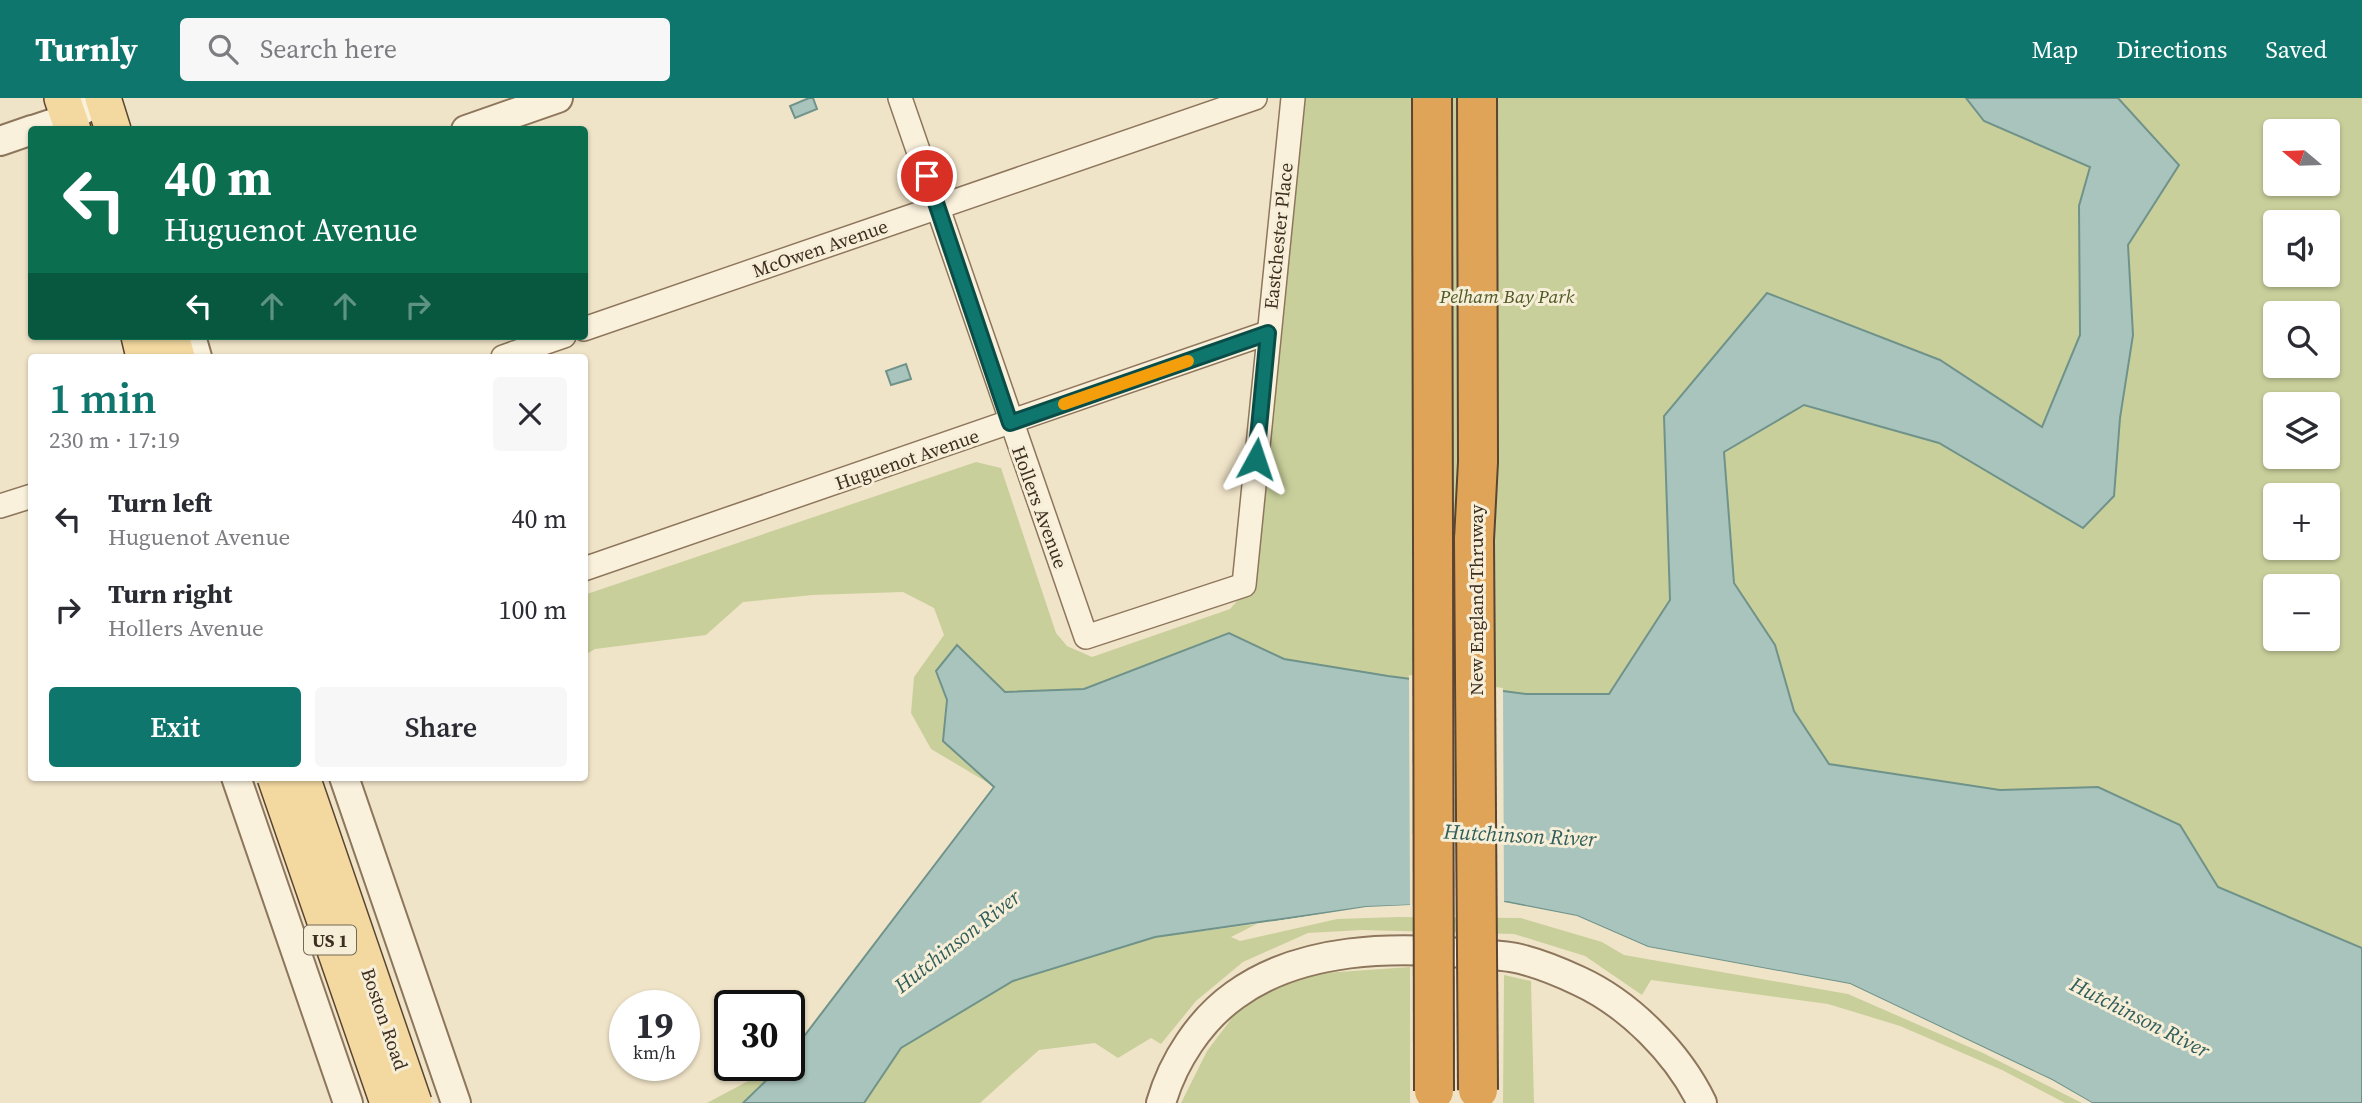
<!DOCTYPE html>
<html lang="en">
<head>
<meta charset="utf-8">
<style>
  body { margin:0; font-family:"Source Serif 4",serif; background:#f7f7f7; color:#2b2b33; height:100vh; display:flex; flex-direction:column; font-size:26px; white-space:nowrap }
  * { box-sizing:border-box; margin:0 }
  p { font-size:23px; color:#7c7c81 }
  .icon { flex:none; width:38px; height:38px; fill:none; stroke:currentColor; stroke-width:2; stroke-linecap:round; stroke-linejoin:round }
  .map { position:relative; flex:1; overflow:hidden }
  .side { position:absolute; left:28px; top:256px; width:560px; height:427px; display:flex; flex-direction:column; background:#fff; border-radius:7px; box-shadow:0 2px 5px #0004 }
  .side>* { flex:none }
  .hud { position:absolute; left:28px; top:28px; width:560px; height:214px; border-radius:7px; box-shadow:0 2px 5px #0004; background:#0b6e4f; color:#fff; overflow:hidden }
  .needle { width:46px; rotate:289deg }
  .buttons { position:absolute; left:2263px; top:21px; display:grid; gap:14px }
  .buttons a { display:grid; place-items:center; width:77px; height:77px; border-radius:7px; background:#fff; box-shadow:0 2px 5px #0004; font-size:35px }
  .speed { position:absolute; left:609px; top:892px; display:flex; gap:14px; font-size:35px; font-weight:700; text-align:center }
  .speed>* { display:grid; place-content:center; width:91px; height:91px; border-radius:50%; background:#fff; box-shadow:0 2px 5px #0004; line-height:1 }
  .speed small { font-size:18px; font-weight:400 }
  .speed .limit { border:4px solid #111; border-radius:10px; background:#fff; color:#111 }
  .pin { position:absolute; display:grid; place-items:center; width:60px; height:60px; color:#fff; margin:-30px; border:4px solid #fff; border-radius:50%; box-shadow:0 2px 7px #0007 }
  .me { position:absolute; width:77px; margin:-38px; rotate:5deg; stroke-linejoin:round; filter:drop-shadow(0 0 5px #0008) }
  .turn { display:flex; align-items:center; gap:24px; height:147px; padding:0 21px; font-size:32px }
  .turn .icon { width:91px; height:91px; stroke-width:2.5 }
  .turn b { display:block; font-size:49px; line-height:60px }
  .lanes { display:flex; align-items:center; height:66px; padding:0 21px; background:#0003; justify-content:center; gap:35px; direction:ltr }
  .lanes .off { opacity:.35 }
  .round { display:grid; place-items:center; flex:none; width:74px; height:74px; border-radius:7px; background:#f7f7f7 }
  .head { display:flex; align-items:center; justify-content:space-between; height:119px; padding:0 21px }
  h1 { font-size:42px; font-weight:600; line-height:52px; color:#0f766e }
  .primary-button { display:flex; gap:14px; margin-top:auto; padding:14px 21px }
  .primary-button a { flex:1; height:80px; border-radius:7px; background:#0f766e; color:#fff; font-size:28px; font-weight:600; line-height:80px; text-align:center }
  .primary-button a+a { background:#f7f7f7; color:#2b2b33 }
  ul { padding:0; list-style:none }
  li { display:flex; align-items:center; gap:21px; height:91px; padding:0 21px }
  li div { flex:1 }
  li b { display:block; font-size:26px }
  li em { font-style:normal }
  header { display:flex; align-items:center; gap:42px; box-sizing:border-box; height:98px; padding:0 35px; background:#0f766e; color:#fff }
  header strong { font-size:33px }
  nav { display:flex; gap:38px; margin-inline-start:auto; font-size:24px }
  .search { width:490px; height:63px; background:#f7f7f7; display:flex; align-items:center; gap:18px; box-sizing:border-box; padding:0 24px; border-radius:7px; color:#7c7c81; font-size:26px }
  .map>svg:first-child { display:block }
  .green { fill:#c9cf9b; fill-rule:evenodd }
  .water { fill:#a9c4bc; stroke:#6f938a; stroke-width:2 }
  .pier { fill:#f0e4c8 }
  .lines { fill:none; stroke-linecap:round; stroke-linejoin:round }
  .minor-casing { stroke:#8d765c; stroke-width:26 }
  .tertiary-casing { stroke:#8d765c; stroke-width:32 }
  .primary-casing { stroke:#5b4430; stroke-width:38 }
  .motorway-casing { stroke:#5b4430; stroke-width:42 }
  .minor { stroke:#faf1dc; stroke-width:23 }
  .tertiary { stroke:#faf1dc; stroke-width:28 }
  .primary { stroke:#f3d9a0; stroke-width:35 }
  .motorway { stroke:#e0a458; stroke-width:38 }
  .primary-bridge-casing { stroke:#5b4430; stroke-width:38; stroke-linecap:butt }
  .motorway-bridge-casing { stroke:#5b4430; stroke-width:42; stroke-linecap:butt }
  .primary-bridge { stroke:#f3d9a0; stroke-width:35 }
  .motorway-bridge { stroke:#e0a458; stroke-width:38 }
  .route-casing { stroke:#0a4d48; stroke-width:18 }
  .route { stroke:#0f766e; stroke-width:12 }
  .slow { stroke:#f59e0b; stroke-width:12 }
  .labels { text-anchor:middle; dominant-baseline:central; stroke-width:6; stroke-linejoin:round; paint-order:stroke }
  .shield { fill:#f7eed8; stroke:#756857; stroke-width:2 }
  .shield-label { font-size:18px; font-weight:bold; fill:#3d2e20 }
  .street-label { font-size:19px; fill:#3d2e20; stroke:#f7eed8 }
  .park-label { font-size:19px; font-style:italic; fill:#4d5a26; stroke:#f7eed8 }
  .water-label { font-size:21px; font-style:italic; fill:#2f5d5a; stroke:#f7eed8 }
</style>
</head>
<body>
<header>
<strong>Turnly</strong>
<div class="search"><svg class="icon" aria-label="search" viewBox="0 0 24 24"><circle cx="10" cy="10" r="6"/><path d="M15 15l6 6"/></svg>Search here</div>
<nav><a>Map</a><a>Directions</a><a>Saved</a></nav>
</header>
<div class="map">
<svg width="2362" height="1005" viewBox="0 0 2362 1005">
  <rect width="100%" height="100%" fill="#f0e4c8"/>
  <!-- green -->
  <g class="green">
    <path d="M 1303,0 L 2362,0 L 2362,934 L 1609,597 L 1526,596 L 1388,578 L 1284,561 L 1229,535 L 1084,591 L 1005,594 L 936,573 L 947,602 L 943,643 L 995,689 L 931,651 L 911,615 L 914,579 L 944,537 L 934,510 L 903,494 L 813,497 L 743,504 L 706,537 L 595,551 L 585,557 L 584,497 L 976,364 L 1001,370 L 1056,535 L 1067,548 L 1092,559 L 1230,511 L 1256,481 ZM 2275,33 L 2328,33 L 2328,86 L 2275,86 ZM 2275,124 L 2328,124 L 2328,177 L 2275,177 ZM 2275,215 L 2328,215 L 2328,268 L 2275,268 ZM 2275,306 L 2328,306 L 2328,359 L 2275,359 ZM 2275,397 L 2328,397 L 2328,450 L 2275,450 ZM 2275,488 L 2328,488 L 2328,541 L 2275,541 Z"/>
    <polygon points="1398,819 1521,820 1602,844 1624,857 1848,896 1983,955 2082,1005 2065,1005 2002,972 1900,928 1828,906 1651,882 1642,897 1585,858 1514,836 1362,832 1308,835 1243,864 1196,903 1161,946 1151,940 1118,960 1095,945 1039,952 980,1005 864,1005 901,950 1013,883 1155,839 1257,826 1231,839 1240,843 1337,821"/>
    <polygon points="1410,869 1410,1005 1181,1005 1207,953 1241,908 1309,876"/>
    <polygon points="1504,877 1531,883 1534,1005 1503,1005"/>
    <polygon points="776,968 781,968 743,1005 707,1005"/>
  </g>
  <!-- water -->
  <g class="water">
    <polygon points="809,0 813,0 817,11 795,20 790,8"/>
    <polygon points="1966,0 2118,0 2179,67 2128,147 2133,237 2120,320 2114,398 2083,430 1939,345 1804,307 1724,354 1734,485 1775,547 1794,613 1829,666 2000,692 2098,689 2180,727 2218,789 2362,850 2362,1005 2092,1005 2052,982 1850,886 1648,849 1577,818 1507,804 1366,809 1155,839 1013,883 901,950 864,1005 743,1005 781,968 789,968 789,958 994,689 943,643 947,602 936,573 957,547 1005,594 1084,591 1229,535 1284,561 1388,578 1526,596 1609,596 1670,502 1664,318 1767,195 1940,262 2042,329 2080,237 2079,108 2090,69 1984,23"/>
    <polygon points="906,266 911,281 891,287 886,273"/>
  </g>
  <!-- pier -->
  <polygon class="pier" points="1409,577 1503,590 1504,804 1577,818 1648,849 1850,886 2052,982 2092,1005 2085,1005 2051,985 1849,890 1647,853 1575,822 1507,808 1366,812 1247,831 1257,826 1366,809 1410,807"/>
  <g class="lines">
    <!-- minor casing -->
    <g class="minor-casing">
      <g id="minor">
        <polyline points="900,0 1086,539 1244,487 1293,0"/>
        <polyline points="584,231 1255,0"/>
        <polyline points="503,259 564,238"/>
        <polyline points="0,408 32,398"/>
        <polyline points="584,471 1267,235"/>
      </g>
    </g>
    <!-- tertiary casing -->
    <g class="tertiary-casing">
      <g id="tertiary">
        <polyline points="33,32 69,20 103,0"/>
        <polyline points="466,32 558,0"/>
        <polyline points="0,43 32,32"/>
        <polyline points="191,238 197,259"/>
        <polyline points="236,679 348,1005"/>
        <polyline points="344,679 456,1005"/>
        <path d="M 1161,1005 C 1173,963 1200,922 1235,897 C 1301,849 1394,848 1472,856 C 1488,857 1508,857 1524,862 C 1543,867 1562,875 1579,883 C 1629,906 1678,955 1702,1005"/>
      </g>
    </g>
    <!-- primary casing -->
    <g class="primary-casing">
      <g id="primary">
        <polyline points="62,0 73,32"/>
        <polyline points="103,0 113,32"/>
        <polyline points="139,238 144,259"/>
        <polyline points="171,238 177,259"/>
      </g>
    </g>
    <!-- motorway casing -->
    <g class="motorway-casing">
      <g id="motorway">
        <polyline points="1432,0 1433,442"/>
        <polyline points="1474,442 1478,364 1477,0"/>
      </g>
    </g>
    <!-- minor -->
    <use href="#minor" class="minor"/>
    <!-- tertiary -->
    <use href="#tertiary" class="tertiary"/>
    <!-- primary -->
    <use href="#primary" class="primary"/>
    <!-- motorway -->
    <use href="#motorway" class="motorway"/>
    <!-- primary-bridge casing -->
    <g class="primary-bridge-casing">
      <g id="primary-bridge">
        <polyline points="275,679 388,1005"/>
        <polyline points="302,679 414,1005"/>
      </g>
    </g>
    <!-- motorway-bridge casing -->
    <g class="motorway-bridge-casing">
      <g id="motorway-bridge">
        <polyline points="1433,442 1434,993"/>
        <polyline points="1474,442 1478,992"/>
      </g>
    </g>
    <!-- primary-bridge -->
    <use href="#primary-bridge" class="primary-bridge"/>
    <!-- motorway-bridge -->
    <use href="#motorway-bridge" class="motorway-bridge"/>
  </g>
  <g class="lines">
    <!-- route casing -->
    <g class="route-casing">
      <polyline id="route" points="927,78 1010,325 1268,235 1256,361"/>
    </g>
    <!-- route -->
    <use href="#route" class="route"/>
    <!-- slow -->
    <polyline class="slow" points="1064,306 1188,263"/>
  </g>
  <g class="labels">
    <!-- shield labels -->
    <rect class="shield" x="304" y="827.5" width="52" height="29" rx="5"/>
    <g class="shield-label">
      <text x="330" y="842">US 1</text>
    </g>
    <!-- street labels -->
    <g class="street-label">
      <text transform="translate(1278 138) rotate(-84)">Eastchester Place</text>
      <text transform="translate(820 150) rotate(-19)">McOwen Avenue</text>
      <text transform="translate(907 361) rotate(-19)">Huguenot Avenue</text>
      <text transform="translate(1040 409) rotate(70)">Hollers Avenue</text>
      <text transform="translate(1476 502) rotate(-90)">New England Thruway</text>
      <text transform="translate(385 921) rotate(71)">Boston Road</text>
    </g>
    <!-- park labels -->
    <g class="park-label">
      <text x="1507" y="198">Pelham Bay Park</text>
    </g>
    <!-- water labels -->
    <g class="water-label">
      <text transform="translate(1520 737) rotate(3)">Hutchinson River</text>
      <text transform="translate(957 843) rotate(-38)">Hutchinson River</text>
      <text transform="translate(2140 919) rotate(27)">Hutchinson River</text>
    </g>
  </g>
</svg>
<div class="buttons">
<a><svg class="needle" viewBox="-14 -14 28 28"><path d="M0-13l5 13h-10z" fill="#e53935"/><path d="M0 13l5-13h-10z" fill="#7c7c81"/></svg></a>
<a><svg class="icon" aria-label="sound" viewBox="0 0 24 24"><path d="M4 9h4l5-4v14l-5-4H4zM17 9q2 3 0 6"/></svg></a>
<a><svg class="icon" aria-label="search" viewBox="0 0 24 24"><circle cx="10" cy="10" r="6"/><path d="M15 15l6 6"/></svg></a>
<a><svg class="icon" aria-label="layers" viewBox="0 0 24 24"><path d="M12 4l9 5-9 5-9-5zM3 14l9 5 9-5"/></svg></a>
<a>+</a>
<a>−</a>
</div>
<div class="speed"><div>19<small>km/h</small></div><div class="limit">30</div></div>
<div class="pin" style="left:927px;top:78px;background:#d93025"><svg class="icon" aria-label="arrive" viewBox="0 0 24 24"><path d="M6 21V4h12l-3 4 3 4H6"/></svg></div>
<svg class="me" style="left:1256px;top:361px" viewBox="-20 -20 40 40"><path d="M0-17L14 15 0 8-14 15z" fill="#0f766e" stroke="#fff" stroke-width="4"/></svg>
<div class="hud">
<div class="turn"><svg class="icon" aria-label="left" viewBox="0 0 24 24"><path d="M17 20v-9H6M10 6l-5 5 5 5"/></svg><div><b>40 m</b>Huguenot Avenue</div></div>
<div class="lanes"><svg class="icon" aria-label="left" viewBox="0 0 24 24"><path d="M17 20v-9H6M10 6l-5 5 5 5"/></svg><svg class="icon off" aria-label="ahead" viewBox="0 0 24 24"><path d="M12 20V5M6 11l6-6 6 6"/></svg><svg class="icon off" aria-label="ahead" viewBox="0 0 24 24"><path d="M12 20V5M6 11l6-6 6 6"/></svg><svg class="icon off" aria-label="right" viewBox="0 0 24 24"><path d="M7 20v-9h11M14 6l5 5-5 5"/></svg></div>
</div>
<section class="side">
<div class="head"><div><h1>1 min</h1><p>230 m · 17:19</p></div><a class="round"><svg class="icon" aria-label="close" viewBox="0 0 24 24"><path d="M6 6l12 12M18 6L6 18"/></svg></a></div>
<ul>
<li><svg class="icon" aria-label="left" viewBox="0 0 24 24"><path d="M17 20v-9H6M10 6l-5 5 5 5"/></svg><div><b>Turn left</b><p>Huguenot Avenue</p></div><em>40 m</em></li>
<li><svg class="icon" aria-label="right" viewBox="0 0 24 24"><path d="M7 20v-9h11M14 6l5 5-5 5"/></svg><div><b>Turn right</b><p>Hollers Avenue</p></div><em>100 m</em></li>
</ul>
<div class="primary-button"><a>Exit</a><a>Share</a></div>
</section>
</div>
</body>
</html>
